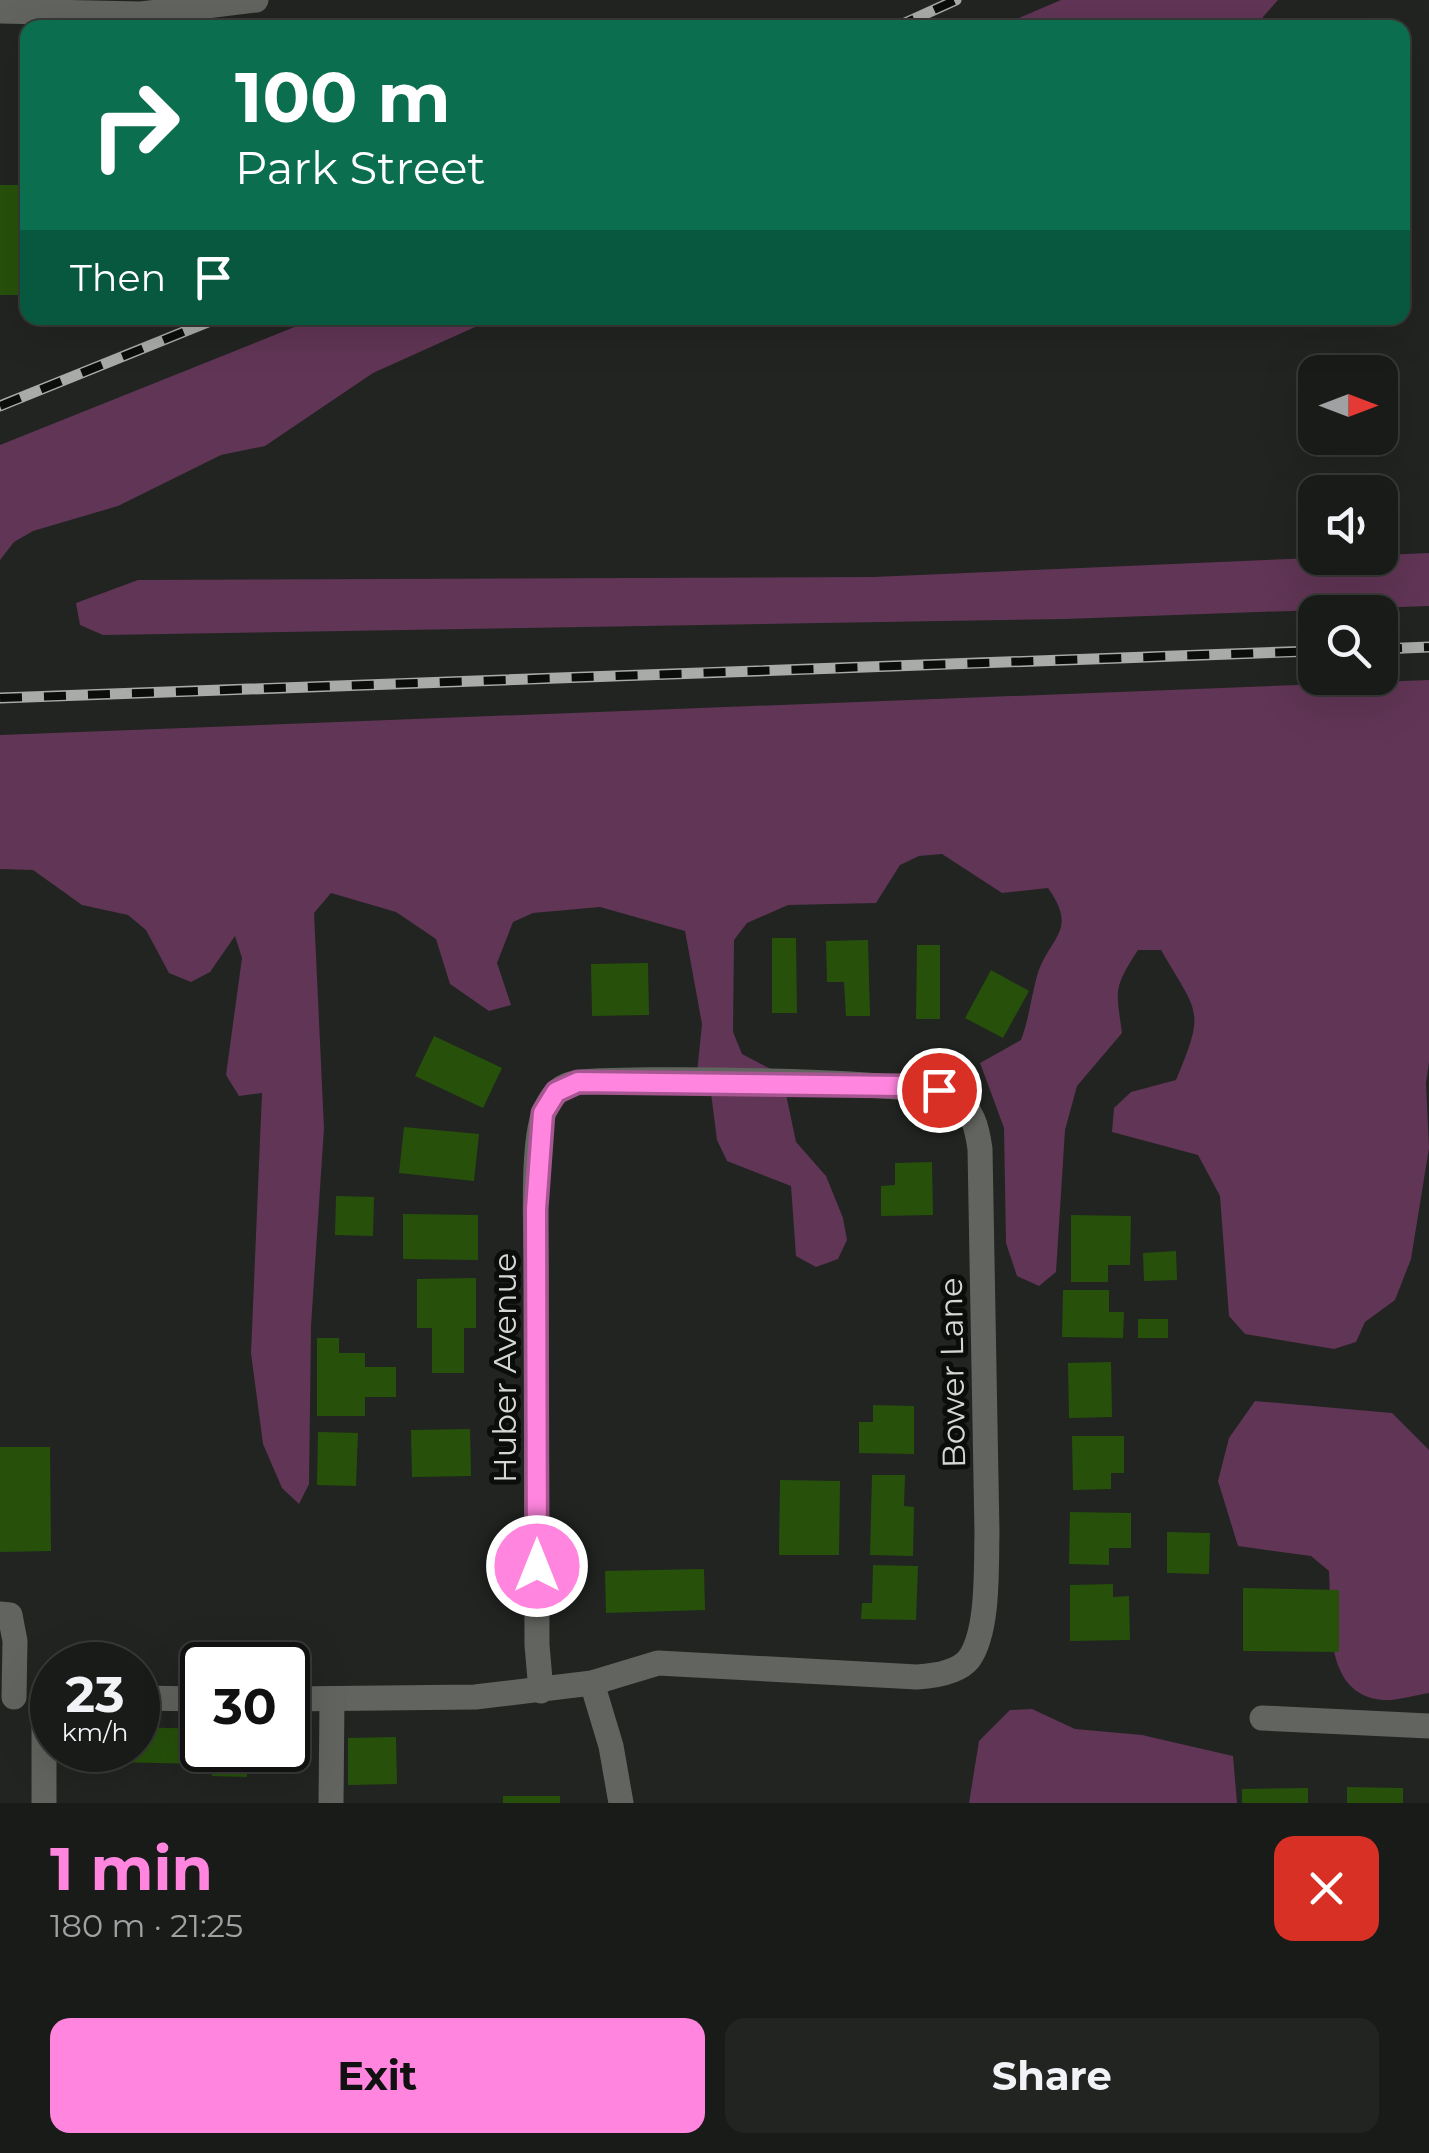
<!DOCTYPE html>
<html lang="en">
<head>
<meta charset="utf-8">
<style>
  body { margin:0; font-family:Montserrat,sans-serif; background:#222421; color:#f1f3f6; height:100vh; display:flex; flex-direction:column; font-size:38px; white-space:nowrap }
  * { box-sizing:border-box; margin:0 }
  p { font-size:32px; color:#9fa1a2 }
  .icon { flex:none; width:55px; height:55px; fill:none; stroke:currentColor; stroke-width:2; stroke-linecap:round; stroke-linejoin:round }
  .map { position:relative; height:1803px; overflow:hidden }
  .sheet { display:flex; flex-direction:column; background:#191b18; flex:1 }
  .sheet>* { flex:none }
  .hud { position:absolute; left:20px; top:20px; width:1390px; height:305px; border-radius:20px; box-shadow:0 10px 40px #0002,0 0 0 2px #373937; background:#0b6e4f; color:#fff; overflow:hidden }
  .needle { width:65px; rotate:90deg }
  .fabs { position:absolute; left:1298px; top:355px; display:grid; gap:20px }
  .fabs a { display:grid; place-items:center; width:100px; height:100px; border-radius:20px; background:#191b18; box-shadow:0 10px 40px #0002,0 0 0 2px #373937; font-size:50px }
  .speed { position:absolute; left:30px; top:1642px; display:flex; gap:20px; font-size:50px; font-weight:700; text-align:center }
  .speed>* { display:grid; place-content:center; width:130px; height:130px; border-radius:50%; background:#191b18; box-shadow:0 10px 40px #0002,0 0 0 2px #373937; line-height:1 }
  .speed small { font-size:25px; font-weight:400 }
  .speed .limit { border:5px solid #111; border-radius:15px; background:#fff; color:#111 }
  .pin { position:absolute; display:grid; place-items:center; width:85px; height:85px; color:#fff; margin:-42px; border:5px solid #fff; border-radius:50%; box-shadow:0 2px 10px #0007 }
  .me { position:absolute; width:110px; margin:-55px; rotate:0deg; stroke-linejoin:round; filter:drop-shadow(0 0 8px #0008) }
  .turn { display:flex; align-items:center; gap:35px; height:210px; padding:0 50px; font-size:45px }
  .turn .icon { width:130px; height:130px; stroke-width:2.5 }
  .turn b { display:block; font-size:70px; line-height:85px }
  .then { display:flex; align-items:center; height:95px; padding:0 50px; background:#0003; gap:20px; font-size:38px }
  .round { display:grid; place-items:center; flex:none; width:105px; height:105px; border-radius:20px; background:#222421 }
  .overview { display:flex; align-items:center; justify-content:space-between; height:170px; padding:0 50px }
  h1 { font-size:60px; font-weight:700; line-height:75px; color:#ff85df }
  .action { display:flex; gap:20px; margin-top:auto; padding:20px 50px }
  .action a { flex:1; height:115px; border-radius:20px; background:#ff85df; color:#111; font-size:40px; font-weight:700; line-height:115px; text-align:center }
  .action a+a { background:#222421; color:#f1f3f6 }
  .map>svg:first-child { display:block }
  .green { fill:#613555 }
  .building { fill:#27510b }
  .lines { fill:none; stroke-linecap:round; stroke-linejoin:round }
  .minor { stroke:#61645f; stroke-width:25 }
  .rail-casing { stroke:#a8aba7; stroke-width:11 }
  .rail { stroke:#0b0d0b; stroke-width:8; stroke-dasharray:22; stroke-linecap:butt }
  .route-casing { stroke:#a65691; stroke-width:25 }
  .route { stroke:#ff85df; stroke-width:18 }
  .labels { text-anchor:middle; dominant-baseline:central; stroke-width:10; stroke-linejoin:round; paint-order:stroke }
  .street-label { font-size:32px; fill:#d5d7d4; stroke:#0b0d0b }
</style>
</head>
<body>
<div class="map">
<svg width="1429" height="1803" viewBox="0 0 1429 1803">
  <rect width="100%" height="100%" fill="#212420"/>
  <!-- green -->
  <g class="green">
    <polygon points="1061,0 1278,0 1263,17 1260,27 998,27"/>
    <polygon points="317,318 495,318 373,373 265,446 221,455 118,506 33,531 14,542 0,560 0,445"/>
    <polygon points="1429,553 1429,606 1065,619 103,635 80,625 76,603 138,580 873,577"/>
    <path d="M 1429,680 L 1429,1062 L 1426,1083 L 1429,1148 L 1411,1259 L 1395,1300 L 1365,1322 L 1356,1342 L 1334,1349 L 1245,1334 L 1229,1316 L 1220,1196 L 1198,1155 L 1112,1132 L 1114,1108 L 1131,1092 L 1176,1080 C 1206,1009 1198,1014 1161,950 L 1138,950 C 1113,989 1116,989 1122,1033 L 1077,1086 L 1065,1130 L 1056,1272 L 1039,1286 L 1017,1276 L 1006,1243 L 1004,1128 L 980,1063 L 1021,1040 C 1029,1019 1031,997 1037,976 C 1049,936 1079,932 1048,888 L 1002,893 L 942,854 L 919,856 L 900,865 L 876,903 L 788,905 L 747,923 L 734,940 L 733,1032 L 742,1054 L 782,1075 L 796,1142 L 826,1176 L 843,1218 L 847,1240 L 838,1259 L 816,1267 L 796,1256 L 791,1186 L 727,1161 L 717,1140 L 711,1093 L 697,1073 L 702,1024 L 685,931 L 600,907 L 533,913 L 513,922 L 497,963 L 511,1005 L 489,1011 L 450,984 L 436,939 L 396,912 L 331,893 L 314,913 L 324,1128 L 311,1326 L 309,1484 L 299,1504 L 282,1488 L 263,1444 L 251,1353 L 262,1093 L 239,1096 L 226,1075 L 242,958 L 235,936 L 210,972 L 191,982 L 169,973 L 146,930 L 128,915 L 82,905 L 33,870 L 0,869 L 0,735 Z"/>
    <path d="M 1255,1401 L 1392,1413 L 1429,1450 L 1429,1693 C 1415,1695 1397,1701 1383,1700 C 1321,1695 1332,1615 1329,1571 L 1311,1556 L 1238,1546 L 1218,1481 L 1229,1438 Z"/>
    <polygon points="1032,1709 1075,1729 1142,1735 1233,1756 1237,1803 969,1803 979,1741 1010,1710"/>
  </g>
  <!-- building -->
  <g class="building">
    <polygon points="0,185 28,185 24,295 0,295"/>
    <polygon points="772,938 796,938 797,1013 772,1013"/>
    <polygon points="868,940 870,1016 846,1016 844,982 827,982 826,941"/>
    <polygon points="917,945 940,945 940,1019 916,1019"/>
    <polygon points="648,963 649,1015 592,1016 591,964"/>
    <polygon points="991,970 1029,991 1003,1038 965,1018"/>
    <polygon points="434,1036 502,1068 483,1108 415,1076"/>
    <polygon points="404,1127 479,1134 474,1181 399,1173"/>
    <polygon points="932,1162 933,1215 881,1216 881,1186 895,1185 895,1163"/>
    <polygon points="336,1196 374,1197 373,1236 335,1235"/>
    <polygon points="403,1214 478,1215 478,1260 403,1259"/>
    <polygon points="1071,1215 1131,1216 1130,1265 1108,1265 1108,1282 1071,1282"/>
    <polygon points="1176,1251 1177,1280 1144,1281 1143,1253"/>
    <polygon points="476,1278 476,1328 464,1328 464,1373 432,1373 432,1328 417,1328 417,1279"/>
    <polygon points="1063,1290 1109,1290 1109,1312 1124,1312 1123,1338 1062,1337"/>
    <rect x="1138" y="1319" width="30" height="19"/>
    <polygon points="317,1338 339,1338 339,1353 365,1353 365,1367 396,1367 396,1397 365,1397 365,1416 317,1416"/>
    <polygon points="1111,1362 1112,1417 1069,1418 1068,1363"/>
    <polygon points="873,1405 914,1406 914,1454 859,1453 859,1422 873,1422"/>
    <polygon points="470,1429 471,1476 412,1477 411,1430"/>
    <polygon points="318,1432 358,1433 356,1486 317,1485"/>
    <polygon points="1072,1436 1124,1436 1124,1473 1111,1473 1111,1489 1073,1490"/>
    <polygon points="0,1447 50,1447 51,1551 0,1552"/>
    <polygon points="872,1475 905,1475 904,1506 914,1507 913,1556 870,1555"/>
    <polygon points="780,1480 840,1481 839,1555 779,1555"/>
    <polygon points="1070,1512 1131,1513 1131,1548 1109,1548 1109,1565 1069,1564"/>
    <polygon points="1167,1532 1210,1533 1209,1574 1167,1573"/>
    <polygon points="873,1565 918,1566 916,1620 861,1619 862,1603 872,1603"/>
    <polygon points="704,1569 705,1610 606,1613 605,1571"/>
    <polygon points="1113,1584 1113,1597 1129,1596 1130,1640 1070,1641 1070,1585"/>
    <polygon points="1243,1588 1339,1590 1339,1652 1243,1651"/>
    <polygon points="138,1727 201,1729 200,1764 113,1762 114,1750 138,1750"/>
    <polygon points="396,1737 397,1784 348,1785 348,1738"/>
    <polygon points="212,1750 248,1750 247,1777 212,1776"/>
    <polygon points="1347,1787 1403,1788 1403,1803 1347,1803"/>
    <polygon points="1308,1788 1308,1803 1242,1803 1242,1789"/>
    <rect x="503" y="1796" width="57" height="7"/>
  </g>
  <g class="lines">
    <!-- minor -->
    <g class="minor">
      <polyline points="0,11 141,14 256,0"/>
      <polyline points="0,1614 10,1615 15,1641 14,1697"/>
      <polyline points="592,1683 611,1746 621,1803"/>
      <polyline points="44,1698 44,1803"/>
      <polyline points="138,1698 202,1699"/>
      <path d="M 288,1699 L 475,1697 L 592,1683 L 658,1663 L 917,1677 C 933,1676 958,1673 969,1659 C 989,1631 986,1568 987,1534 L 980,1149 C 977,1127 973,1110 954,1097 C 930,1080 616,1076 575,1083 C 562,1085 553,1094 547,1106 C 531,1133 536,1230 536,1264 C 537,1391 537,1518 537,1645 L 541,1691"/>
      <polyline points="1262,1718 1429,1726"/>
      <polyline points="331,1803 332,1699"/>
    </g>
    <!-- rail casing -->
    <g class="rail-casing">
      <g id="rail">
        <polyline points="894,28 956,0"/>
        <polyline points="0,406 218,318"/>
        <polyline points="1380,649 1429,647"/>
        <polyline points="0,698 1315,651"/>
      </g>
    </g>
    <!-- rail -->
    <use href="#rail" class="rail"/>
  </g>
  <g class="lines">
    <!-- route casing -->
    <g class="route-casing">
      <polyline id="route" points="537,1566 536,1209 543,1113 556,1092 578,1082 902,1086 939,1090"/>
    </g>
    <!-- route -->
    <use href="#route" class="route"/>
  </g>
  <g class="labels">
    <!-- street labels -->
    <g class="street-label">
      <text transform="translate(504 1368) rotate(-90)">Huber Avenue</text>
      <text transform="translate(952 1373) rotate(-91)">Bower Lane</text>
    </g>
  </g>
</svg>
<div class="fabs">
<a><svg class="needle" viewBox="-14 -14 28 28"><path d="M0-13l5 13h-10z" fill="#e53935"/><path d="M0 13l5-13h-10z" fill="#9fa1a2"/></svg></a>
<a><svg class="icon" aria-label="sound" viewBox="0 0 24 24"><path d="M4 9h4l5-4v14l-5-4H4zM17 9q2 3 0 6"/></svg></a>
<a><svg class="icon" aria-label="search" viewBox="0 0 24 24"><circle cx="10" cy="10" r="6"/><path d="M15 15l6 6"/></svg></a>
</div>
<div class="speed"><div>23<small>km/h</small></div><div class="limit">30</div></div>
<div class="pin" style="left:939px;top:1090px;background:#d93025"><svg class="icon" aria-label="arrive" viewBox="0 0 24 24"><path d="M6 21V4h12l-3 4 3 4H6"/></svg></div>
<svg class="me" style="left:537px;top:1566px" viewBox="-20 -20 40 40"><circle r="17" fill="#ff85df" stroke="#fff" stroke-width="3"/><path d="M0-11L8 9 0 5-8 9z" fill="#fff"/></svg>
<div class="hud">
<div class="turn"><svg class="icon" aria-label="right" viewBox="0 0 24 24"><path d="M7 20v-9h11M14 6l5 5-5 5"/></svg><div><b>100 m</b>Park Street</div></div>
<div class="then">Then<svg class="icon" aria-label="arrive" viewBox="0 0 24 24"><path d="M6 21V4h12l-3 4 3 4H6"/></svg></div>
</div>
</div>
<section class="sheet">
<div class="overview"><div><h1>1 min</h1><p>180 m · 21:25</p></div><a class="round" style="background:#d93025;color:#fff"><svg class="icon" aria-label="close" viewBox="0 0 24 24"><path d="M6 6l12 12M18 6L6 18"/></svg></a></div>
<div class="action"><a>Exit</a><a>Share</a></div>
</section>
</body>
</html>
